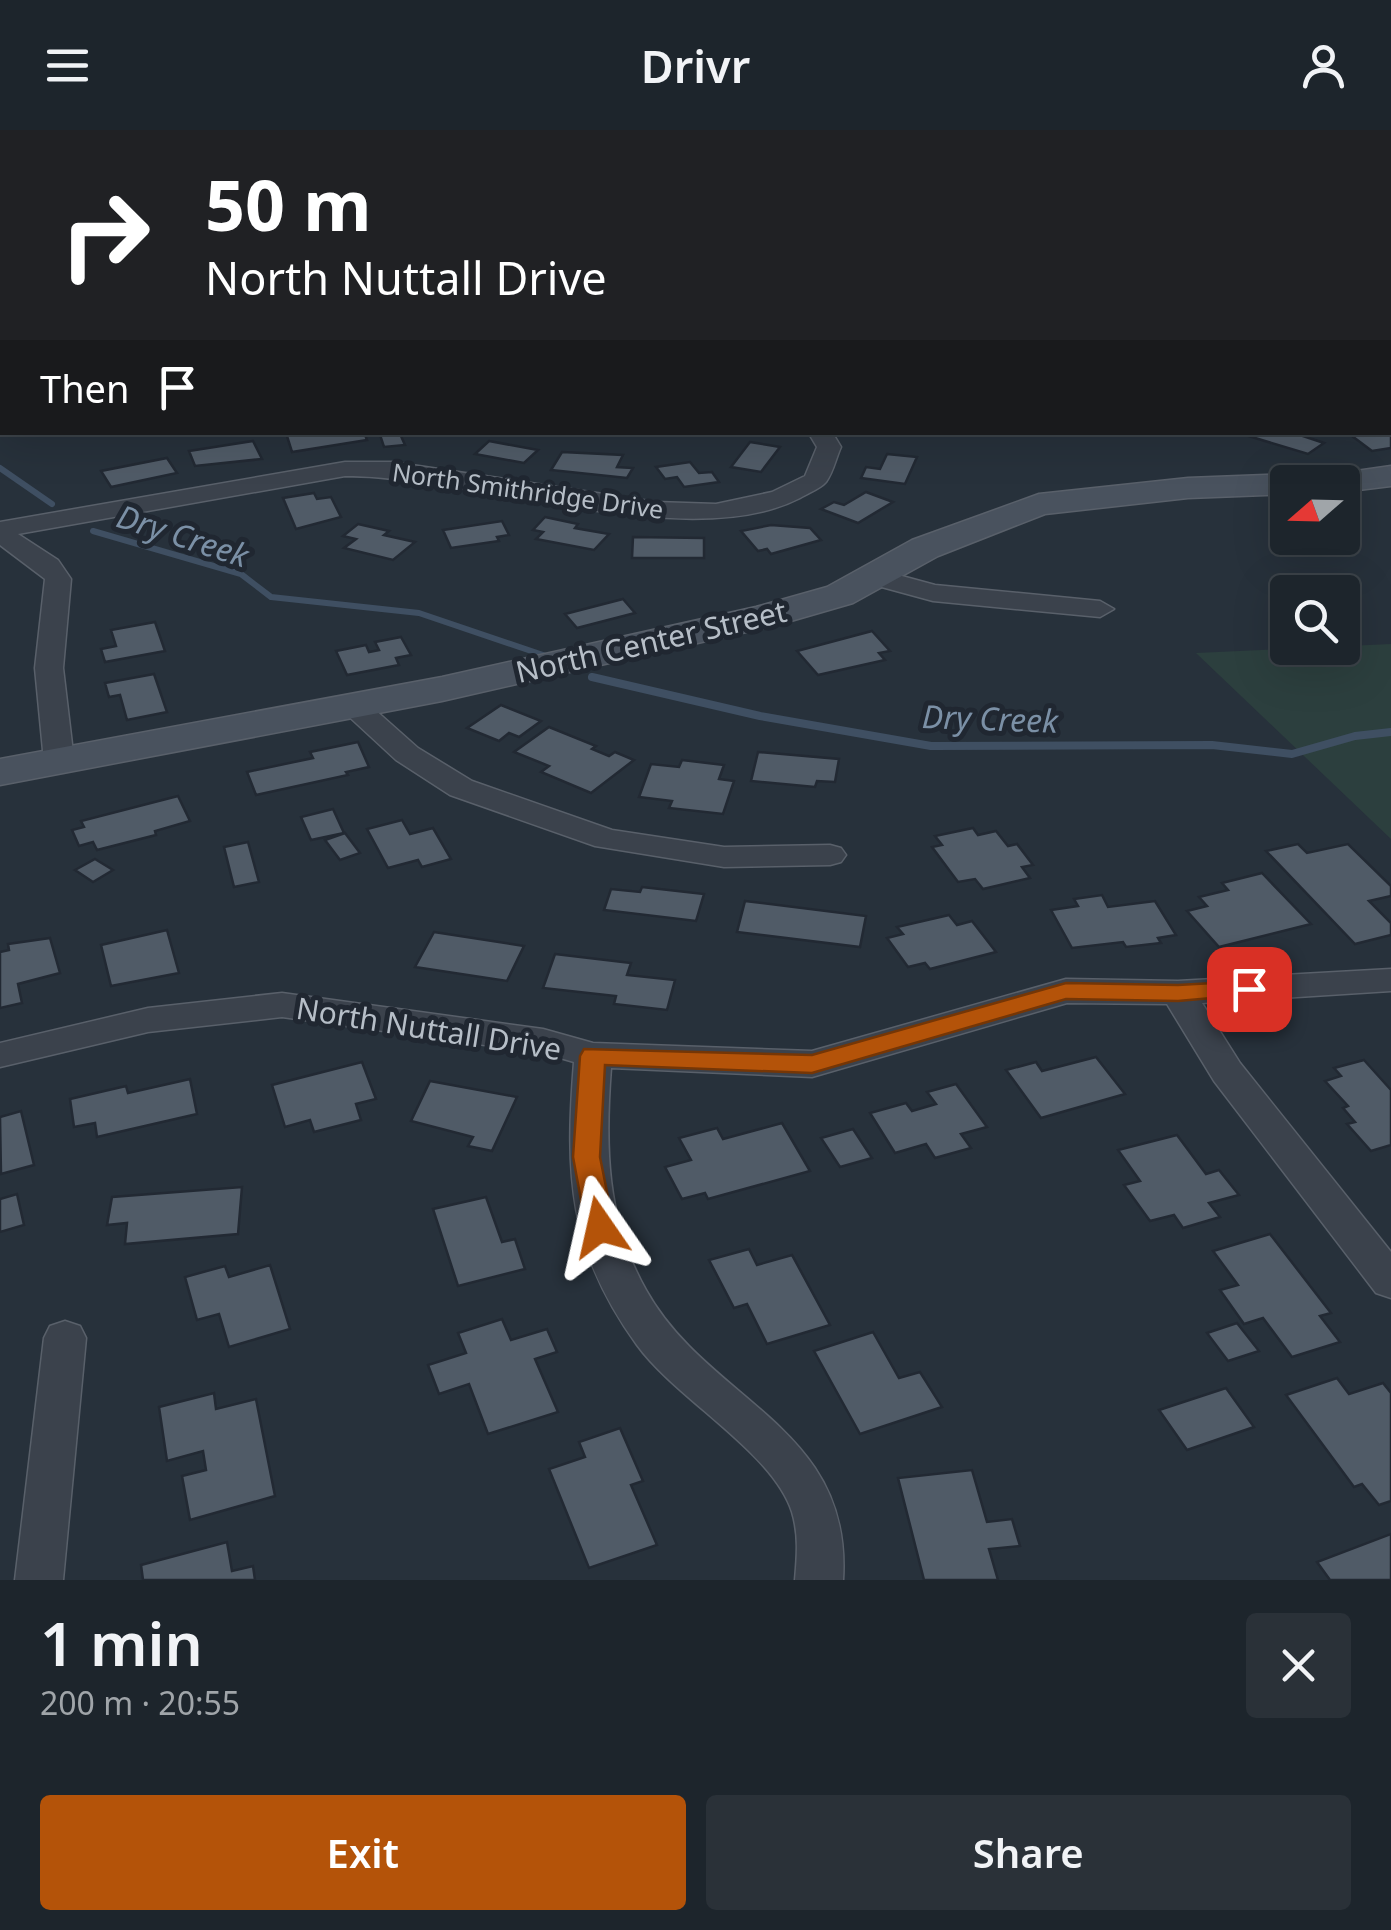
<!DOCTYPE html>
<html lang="en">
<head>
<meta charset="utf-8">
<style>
  body { margin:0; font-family:"Noto Sans",sans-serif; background:#2a3138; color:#f1f3f6; height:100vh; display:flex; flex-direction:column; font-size:38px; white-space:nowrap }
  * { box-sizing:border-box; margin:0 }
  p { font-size:32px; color:#a0a5a9 }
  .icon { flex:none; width:55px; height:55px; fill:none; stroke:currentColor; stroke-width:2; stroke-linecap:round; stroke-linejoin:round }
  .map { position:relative; height:1450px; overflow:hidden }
  .drawer { display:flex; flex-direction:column; background:#1d252c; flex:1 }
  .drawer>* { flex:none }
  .top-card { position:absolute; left:0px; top:0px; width:1392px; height:305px; box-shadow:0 10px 40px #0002,0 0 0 2px #3b4248; background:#202124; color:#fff; overflow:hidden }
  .needle { width:65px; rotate:250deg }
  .tools { position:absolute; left:1270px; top:335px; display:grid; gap:20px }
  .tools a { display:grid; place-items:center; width:90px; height:90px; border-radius:10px; background:#1d252c; box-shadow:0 10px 40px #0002,0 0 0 2px #3b4248; font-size:50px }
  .pin { position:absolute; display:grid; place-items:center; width:85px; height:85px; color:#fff; margin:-42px; border-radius:20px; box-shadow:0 5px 15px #0006 }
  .me { position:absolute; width:110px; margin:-55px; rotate:349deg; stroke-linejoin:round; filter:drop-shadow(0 0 8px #0008) }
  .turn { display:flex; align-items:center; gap:35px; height:210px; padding:0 40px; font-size:45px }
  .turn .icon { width:130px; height:130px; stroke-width:2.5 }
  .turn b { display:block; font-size:70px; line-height:85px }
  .then { display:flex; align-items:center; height:95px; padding:0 40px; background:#0003; gap:20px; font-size:38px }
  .round { display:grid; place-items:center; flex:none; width:105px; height:105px; border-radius:10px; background:#2a3138 }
  .summary { display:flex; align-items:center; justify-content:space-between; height:170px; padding:0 40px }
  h1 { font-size:60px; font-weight:600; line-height:75px }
  .primary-button { display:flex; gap:20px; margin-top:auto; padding:20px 40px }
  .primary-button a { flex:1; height:115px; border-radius:10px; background:#b45309; color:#fff; font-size:40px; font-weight:600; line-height:115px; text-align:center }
  .primary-button a+a { background:#2a3138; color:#f1f3f6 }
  header { display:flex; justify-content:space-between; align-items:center; height:130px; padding:0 40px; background:#1d252c; font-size:45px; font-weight:600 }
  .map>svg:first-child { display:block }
  .green { fill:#2c3f3e }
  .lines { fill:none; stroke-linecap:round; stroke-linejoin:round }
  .stream-far1 { stroke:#3f4f62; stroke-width:6 }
  .stream { stroke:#3f4f62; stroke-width:8 }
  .building { fill:#505b67; stroke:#222933; stroke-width:2.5 }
  .street-casing { stroke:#59606a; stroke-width:3 }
  .secondary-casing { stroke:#59606a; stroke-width:3 }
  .street { fill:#3b424c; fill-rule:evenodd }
  .secondary { fill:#49525e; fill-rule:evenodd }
  .route { fill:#b45309; stroke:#753606; stroke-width:2.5 }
  .labels { text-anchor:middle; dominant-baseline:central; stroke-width:10; stroke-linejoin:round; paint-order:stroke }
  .far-street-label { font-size:25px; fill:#b6bec7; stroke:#202731 }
  .street-label { font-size:30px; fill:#b6bec7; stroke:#202731 }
  .water-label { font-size:32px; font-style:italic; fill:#7b90a6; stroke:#202731 }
</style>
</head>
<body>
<header><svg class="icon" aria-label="menu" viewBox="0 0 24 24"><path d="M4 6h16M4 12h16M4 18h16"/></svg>Drivr<svg class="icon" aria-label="person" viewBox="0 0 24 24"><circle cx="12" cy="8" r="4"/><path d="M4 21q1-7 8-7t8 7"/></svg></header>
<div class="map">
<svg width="1391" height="1450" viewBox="0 0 1391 1450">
  <rect width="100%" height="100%" fill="#27313b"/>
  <!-- green -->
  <g class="green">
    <polygon points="181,0 732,0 711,2"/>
    <polygon points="1391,514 1391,709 1196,523"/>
  </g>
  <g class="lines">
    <!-- stream-far1 -->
    <g class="stream-far1">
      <polyline points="0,338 52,374"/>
      <polyline points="93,401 241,444 271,467 419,483 546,526"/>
    </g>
    <!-- stream -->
    <polyline class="stream" points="592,547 760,586 931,616 1212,615 1292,624 1355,606 1391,602"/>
  </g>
  <!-- building -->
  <g class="building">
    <polygon points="1391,300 1391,318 1372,321 1352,306"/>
    <polygon points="364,302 367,310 292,322 286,303"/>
    <polygon points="379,302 430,302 401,306 405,315 384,317"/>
    <polygon points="1291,302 1324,313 1308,324 1242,304"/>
    <polygon points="253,311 262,329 195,336 189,321"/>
    <polygon points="489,311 538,320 524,333 475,324"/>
    <polygon points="750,312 780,317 761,342 731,337"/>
    <polygon points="562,322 623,325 617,337 633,338 627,348 551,340"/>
    <polygon points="887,324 917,327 905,354 861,348 866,337 880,339"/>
    <polygon points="167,328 177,343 111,357 101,341"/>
    <polygon points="690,332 699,343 712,342 719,352 684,357 677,347 665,349 656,337"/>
    <polygon points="866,362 893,372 858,393 821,379 834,372 844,375"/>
    <polygon points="314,363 317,369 331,367 341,387 296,399 283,368"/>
    <polygon points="545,387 578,394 575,398 609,404 594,420 536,409 543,402 533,400"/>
    <polygon points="502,391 509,405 497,407 499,411 451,418 443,400"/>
    <polygon points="358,394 389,401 384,405 415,412 393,430 344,418 356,409 343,406"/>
    <polygon points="771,395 810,398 821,410 771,424 767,419 758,421 741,401"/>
    <polygon points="633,407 704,408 704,428 632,428"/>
    <polygon points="623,469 635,483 577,498 565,484"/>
    <polygon points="155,492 165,521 105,532 101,519 116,516 111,500"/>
    <polygon points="872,501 890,521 879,523 885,530 818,545 797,521"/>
    <polygon points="401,507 411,525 396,528 399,535 347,545 336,521 366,515 369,522 379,520 375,512"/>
    <polygon points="154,544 167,582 127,590 120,565 109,567 105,553"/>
    <polygon points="501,575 541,591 519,607 509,603 499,611 467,598"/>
    <polygon points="549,597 596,616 592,619 609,626 615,622 634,630 591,663 541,642 549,636 514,622"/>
    <polygon points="358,612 369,637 346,642 348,645 256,665 247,642 313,628 310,622"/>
    <polygon points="758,622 839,629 835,652 817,651 815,657 751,651"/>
    <polygon points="682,630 724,635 719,649 734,651 723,684 669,678 672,671 639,667 651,634 679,637"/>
    <polygon points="178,666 190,691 155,701 156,705 97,720 93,712 79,716 72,700 84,697 81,691"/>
    <polygon points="333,679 344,703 311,710 301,687"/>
    <polygon points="402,690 410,704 433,698 451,729 422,737 418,730 388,738 367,699"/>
    <polygon points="973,698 978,705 996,701 1008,716 1017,714 1033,735 1022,737 1030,748 983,759 975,749 958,752 932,717 942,715 935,706"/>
    <polygon points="345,703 360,723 340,730 325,710"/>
    <polygon points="248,712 259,752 234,757 224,717"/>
    <polygon points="1298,714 1307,723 1348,714 1391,756 1391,766 1369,771 1391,793 1391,805 1355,814 1266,721"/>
    <polygon points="95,729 113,740 93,752 75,740"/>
    <polygon points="1262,743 1311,794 1219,817 1187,781 1207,776 1199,767 1228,760 1222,753"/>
    <polygon points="642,757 704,764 696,791 604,780 611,759 640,762"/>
    <polygon points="1102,765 1108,777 1155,771 1176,805 1158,808 1161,813 1126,817 1123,812 1072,818 1051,780 1078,776 1074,769"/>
    <polygon points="745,771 866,786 860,817 737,802"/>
    <polygon points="949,785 957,795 972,791 996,822 930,839 925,833 908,837 887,808 903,804 897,797"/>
    <polygon points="167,800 179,843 111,856 101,815"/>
    <polygon points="434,802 524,816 507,851 415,837"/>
    <polygon points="50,808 60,843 18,854 22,873 0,878 0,822 9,820 8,814"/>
    <polygon points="555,824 631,833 627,845 675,850 667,880 614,874 616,866 543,858"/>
    <polygon points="1096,927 1125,964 1041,988 1006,940 1036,932 1042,941"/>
    <polygon points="1364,930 1391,960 1391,1015 1371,1021 1347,994 1355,992 1343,978 1348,976 1325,951 1341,946 1334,938"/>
    <polygon points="362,932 376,969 356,974 361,990 314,1002 310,990 285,997 272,955"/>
    <polygon points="190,949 197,984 97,1007 95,993 74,997 70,969 126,956 128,963"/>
    <polygon points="430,951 517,967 492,1021 468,1016 473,1007 411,991"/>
    <polygon points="956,954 987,997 961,1004 971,1018 935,1028 926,1014 895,1023 870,983 906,973 912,981 936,974 927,962"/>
    <polygon points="21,981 34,1035 1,1044 0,987"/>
    <polygon points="782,993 810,1041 708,1069 705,1063 682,1069 665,1037 691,1030 679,1008 717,998 723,1009"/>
    <polygon points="853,999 872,1028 840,1037 821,1008"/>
    <polygon points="1177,1005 1206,1044 1219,1040 1239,1065 1209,1073 1220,1087 1183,1098 1174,1085 1150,1091 1124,1055 1140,1051 1118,1020"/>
    <polygon points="242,1057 238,1104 125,1114 127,1093 107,1095 112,1067"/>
    <polygon points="17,1064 24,1095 0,1102 0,1069"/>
    <polygon points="486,1067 502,1112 515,1109 525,1139 458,1156 433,1079"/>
    <polygon points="1270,1104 1331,1183 1320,1186 1340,1212 1292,1227 1263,1188 1244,1194 1220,1160 1238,1155 1213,1121"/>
    <polygon points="749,1119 757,1135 792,1125 830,1195 767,1214 747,1174 734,1178 709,1130"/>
    <polygon points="270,1135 290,1199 229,1217 219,1184 197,1190 185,1147 225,1136 229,1147"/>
    <polygon points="502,1189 511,1210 547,1199 557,1222 535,1229 558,1282 488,1304 469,1254 439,1264 428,1235 466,1223 458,1203"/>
    <polygon points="1237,1193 1259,1221 1228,1231 1207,1203"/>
    <polygon points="873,1202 899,1248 920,1242 942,1277 860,1304 814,1221"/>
    <polygon points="1337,1248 1349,1264 1383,1253 1391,1263 1391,1371 1379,1375 1362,1354 1354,1357 1286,1265"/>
    <polygon points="1226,1258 1254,1297 1187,1320 1159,1280"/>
    <polygon points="214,1263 216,1279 256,1269 275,1366 190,1390 182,1346 206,1340 203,1321 167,1331 159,1277"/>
    <polygon points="620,1298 643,1351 631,1355 657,1415 589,1438 549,1339 585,1327 579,1312"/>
    <polygon points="972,1340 987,1392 1012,1389 1020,1416 989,1419 998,1450 924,1450 898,1348"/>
    <polygon points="1391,1404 1391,1450 1330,1450 1317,1432"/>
    <polygon points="227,1412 232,1441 253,1436 255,1450 143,1450 141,1435"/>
  </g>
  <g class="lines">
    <!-- street casing -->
    <g class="street-casing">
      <g id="street">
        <polygon points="907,0 925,0 925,2 908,2"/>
        <rect x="1390" y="47" width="1" height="12"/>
        <rect x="0" y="77" width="2" height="12"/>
        <rect x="1390" y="138" width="1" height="13"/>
        <rect x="1390" y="257" width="1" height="14"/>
        <path d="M 808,302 L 832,302 L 841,317 C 836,328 833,343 826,352 C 820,359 808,363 800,368 C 690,425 472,346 345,346 L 18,404 L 58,430 L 71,449 L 63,538 L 74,631 L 70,637 L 48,637 L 44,631 L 35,538 L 45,449 L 0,415 L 0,392 L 345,332 L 392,332 L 656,372 L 716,374 L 772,362 L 805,346 L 817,317 Z"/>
        <polygon points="876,439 935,455 1100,471 1114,479 1100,487 933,471 867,453 863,447 867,441"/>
        <polygon points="354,567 364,570 418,618 472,651 612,700 724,717 830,715 841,718 846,725 841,732 830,735 724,737 595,716 450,665 396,630 344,582 339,576 344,570"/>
        <path d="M 1391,839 L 1391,861 L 1202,873 L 1240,933 L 1391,1122 L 1391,1168 L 1376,1163 L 1214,951 L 1167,874 L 1067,873 L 812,947 L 611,938 C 605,1016 606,1089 646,1160 C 709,1273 853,1296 843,1450 L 795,1450 C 797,1427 799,1405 792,1382 C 772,1321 676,1269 637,1215 C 568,1120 565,1044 574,932 L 543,923 L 282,887 L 148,902 L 0,937 L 0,913 L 148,878 L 282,863 L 543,899 L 593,913 L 812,921 L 1066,849 L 1178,851 Z"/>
        <polygon points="65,1191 80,1196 86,1208 63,1450 15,1450 44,1208 50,1196"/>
      </g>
    </g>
    <!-- secondary casing -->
    <g class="secondary-casing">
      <g id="secondary">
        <polygon points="1391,336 1391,356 1342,362 1342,352 1323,352 1328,345"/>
        <polygon points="1288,344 1300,347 1304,352 1288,352 1288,364 1188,368 1045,384 938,426 853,473 777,495 442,571 0,655 0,629 442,547 756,477 827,457 912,410 1039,364 1188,348"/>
      </g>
    </g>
    <!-- street -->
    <use href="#street" class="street"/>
    <!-- secondary -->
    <use href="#secondary" class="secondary"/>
  </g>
  <!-- route -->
  <polygon class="route" points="1249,851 1261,859 1257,864 1178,871 1066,869 812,943 605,935 600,1027 614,1097 610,1104 600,1107 590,1104 586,1097 573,1027 580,926 584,919 812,925 1066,853 1178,855"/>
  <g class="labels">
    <!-- far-street labels -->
    <g class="far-street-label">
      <text transform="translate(528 360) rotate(8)">North Smithridge Drive</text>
    </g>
    <!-- street labels -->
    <g class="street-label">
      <text transform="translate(651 511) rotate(-13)">North Center Street</text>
      <text transform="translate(429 898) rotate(9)">North Nuttall Drive</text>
    </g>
    <!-- water labels -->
    <g class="water-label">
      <text transform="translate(183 405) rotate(18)">Dry Creek</text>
      <text transform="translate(990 588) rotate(2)">Dry Creek</text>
    </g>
  </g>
</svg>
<div class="tools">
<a><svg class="needle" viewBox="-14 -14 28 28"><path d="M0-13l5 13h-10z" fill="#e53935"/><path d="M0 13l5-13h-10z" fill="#a0a5a9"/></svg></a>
<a><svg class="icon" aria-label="search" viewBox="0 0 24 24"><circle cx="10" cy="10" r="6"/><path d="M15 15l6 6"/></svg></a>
</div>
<div class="pin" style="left:1249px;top:859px;background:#d93025"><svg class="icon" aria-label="arrive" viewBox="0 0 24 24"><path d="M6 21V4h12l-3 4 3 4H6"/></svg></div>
<svg class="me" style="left:600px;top:1097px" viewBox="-20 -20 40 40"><path d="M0-17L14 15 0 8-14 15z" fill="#b45309" stroke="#fff" stroke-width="4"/></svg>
<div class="top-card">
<div class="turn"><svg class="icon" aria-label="right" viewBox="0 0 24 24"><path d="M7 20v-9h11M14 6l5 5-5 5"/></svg><div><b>50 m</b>North Nuttall Drive</div></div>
<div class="then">Then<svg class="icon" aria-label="arrive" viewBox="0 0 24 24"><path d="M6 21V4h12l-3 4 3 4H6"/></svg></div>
</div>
</div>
<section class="drawer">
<div class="summary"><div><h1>1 min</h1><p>200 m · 20:55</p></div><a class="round"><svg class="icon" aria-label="close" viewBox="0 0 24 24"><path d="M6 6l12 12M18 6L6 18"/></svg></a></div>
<div class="primary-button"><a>Exit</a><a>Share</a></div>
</section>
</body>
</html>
